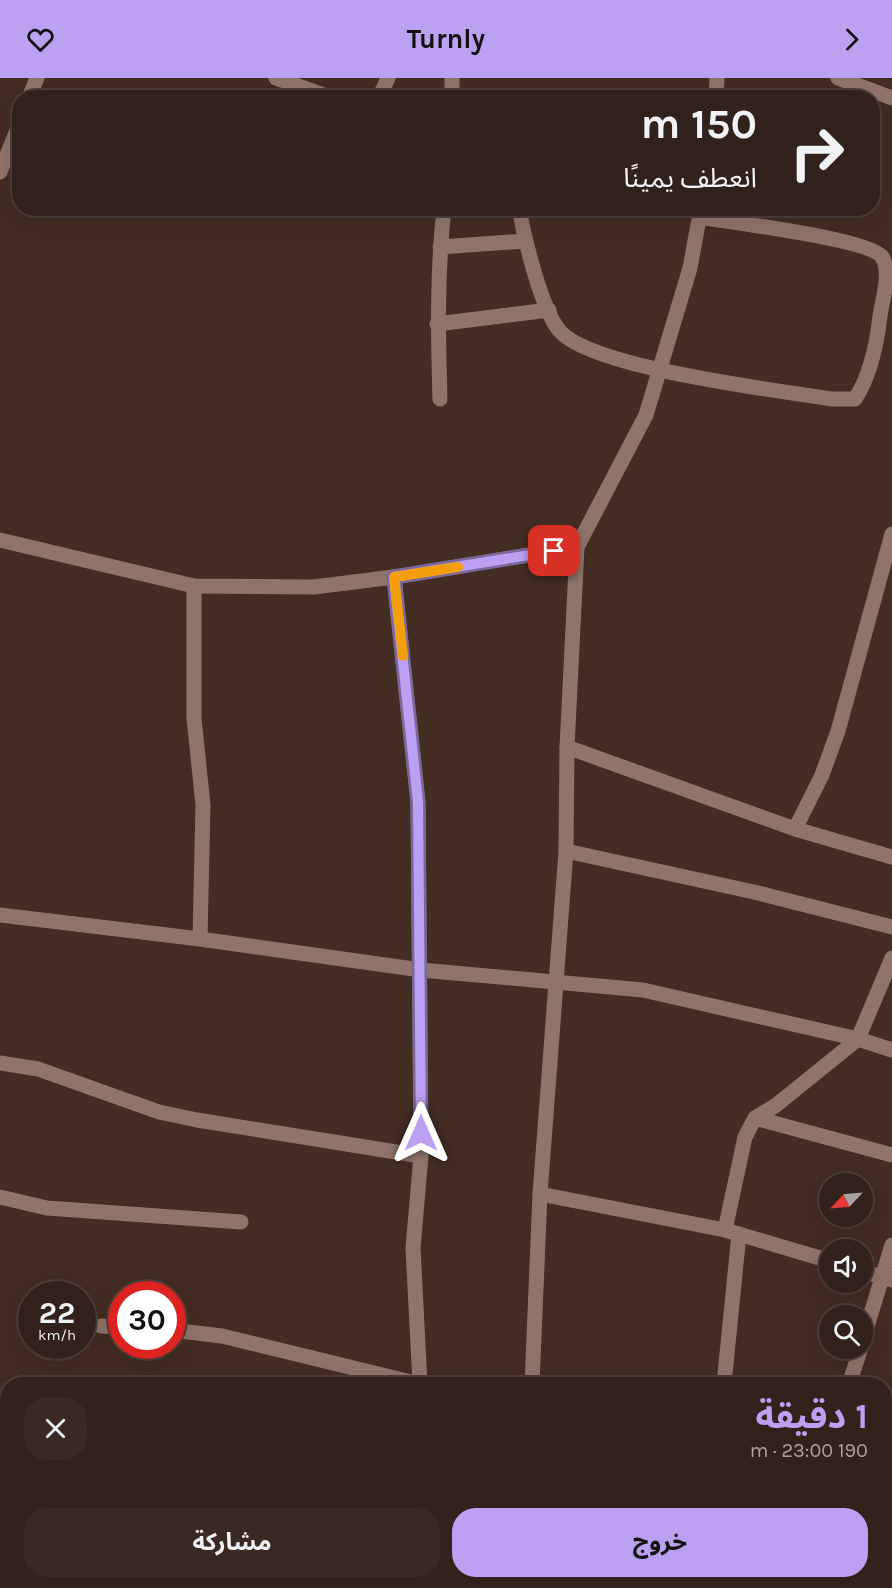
<!DOCTYPE html>
<html lang="ar">
<head>
<meta charset="utf-8">
<style>
  body { margin:0; font-family:Karla,"Noto Sans Arabic",sans-serif; background:#3a2923; color:#f1f3f6; direction:rtl; height:100vh; display:flex; flex-direction:column; font-size:22px; white-space:nowrap }
  * { box-sizing:border-box; margin:0 }
  p { font-size:20px; color:#a8a3a2 }
  .icon { flex:none; width:33px; height:33px; fill:none; stroke:currentColor; stroke-width:2; stroke-linecap:round; stroke-linejoin:round }
  .map { position:relative; flex:1; overflow:hidden; direction:ltr }
  .drawer { position:absolute; left:0px; top:1299px; width:892px; height:212px; display:flex; flex-direction:column; background:#32211a; border-radius:24px 24px 0 0; box-shadow:0 6px 24px #0002,0 0 0 2px #4d3e39; direction:rtl }
  .drawer>* { flex:none }
  .hud { position:absolute; left:12px; top:12px; width:868px; height:126px; border-radius:24px; box-shadow:0 6px 24px #0002,0 0 0 2px #4d3e39; direction:rtl; background:#32211a; color:#f1f3f6; overflow:hidden }
  .needle { width:39px; rotate:244deg }
  .fabs { position:absolute; left:819px; top:1095px; display:grid; gap:12px }
  .fabs a { display:grid; place-items:center; width:54px; height:54px; border-radius:50%; background:#32211a; box-shadow:0 6px 24px #0002,0 0 0 2px #4d3e39; font-size:30px }
  .speed { position:absolute; left:18px; top:1203px; display:flex; gap:12px; font-size:30px; font-weight:700; text-align:center }
  .speed>* { display:grid; place-content:center; width:78px; height:78px; border-radius:50%; background:#32211a; box-shadow:0 6px 24px #0002,0 0 0 2px #4d3e39; line-height:1 }
  .speed small { font-size:15px; font-weight:400 }
  .speed .limit { border:9px solid #d22; background:#fff; color:#111 }
  .pin { position:absolute; display:grid; place-items:center; width:51px; height:51px; color:#fff; margin:-26px; border-radius:12px; box-shadow:0 3px 9px #0006 }
  .me { position:absolute; width:66px; margin:-33px; rotate:0deg; stroke-linejoin:round; filter:drop-shadow(0 0 4px #0008) }
  .turn { display:flex; align-items:center; gap:21px; height:126px; padding:0 24px; font-size:27px }
  .turn .icon { width:78px; height:78px; stroke-width:2.5 }
  .turn b { display:block; font-size:42px; line-height:51px }
  .round { display:grid; place-items:center; flex:none; width:63px; height:63px; border-radius:24px; background:#3a2923 }
  .overview { display:flex; align-items:center; justify-content:space-between; height:102px; padding:0 24px }
  h1 { font-size:36px; font-weight:700; line-height:45px; color:#bca0f2 }
  .button { display:flex; gap:12px; margin-top:auto; padding:12px 24px }
  .button a { flex:1; height:69px; border-radius:24px; background:#bca0f2; color:#111; font-size:24px; font-weight:700; line-height:69px; text-align:center }
  .button a+a { background:#3a2923; color:#f1f3f6 }
  header { display:flex; justify-content:space-between; align-items:center; height:78px; padding:0 24px; background:#bca0f2; color:#111; font-size:27px; font-weight:700 }
  .map>svg:first-child { display:block }
  .lines { fill:none; stroke-linecap:round; stroke-linejoin:round }
  .lane { stroke:#907469; stroke-width:15 }
  .street { stroke:#907469; stroke-width:15 }
  .secondary { stroke:#907469; stroke-width:15 }
  .route-casing { stroke:#7a689d; stroke-width:15 }
  .route { stroke:#bca0f2; stroke-width:10 }
  .slow { stroke:#f59e0b; stroke-width:10 }
</style>
</head>
<body>
<header><svg class="icon" aria-label="forward" viewBox="0 0 24 24"><path d="M9 5l7 7-7 7"/></svg>Turnly<svg class="icon" aria-label="heart" viewBox="0 0 24 24"><path d="M12 20l-8-8c-3-5 5-10 8-4 3-6 11-1 8 4z"/></svg></header>
<div class="map">
<svg width="892" height="1510" viewBox="0 0 892 1510">
  <rect width="100%" height="100%" fill="#432c22"/>
  <g class="lines">
    <!-- lane -->
    <g class="lane">
      <polyline points="276,0 332,20"/>
      <polyline points="29,20 37,0"/>
      <polyline points="379,20 388,0"/>
      <polyline points="452,20 452,0"/>
      <polyline points="0,94 20,45"/>
      <path d="M 519,130 C 524,159 541,230 559,252 C 589,290 777,312 831,321 L 855,321 C 870,298 877,265 880,238 C 882,222 892,194 882,179 C 870,161 728,144 699,139"/>
      <polyline points="440,169 525,163"/>
      <polyline points="437,246 549,232"/>
      <path d="M 440,321 C 438,257 437,194 444,130"/>
      <polyline points="194,508 194,640 203,727 200,861"/>
      <polyline points="795,751 822,697 838,653 892,456"/>
      <polyline points="566,773 754,814 892,849"/>
      <polyline points="0,837 200,861 421,892 643,912 858,961 892,972"/>
      <polyline points="755,1040 892,1077"/>
      <polyline points="540,1116 725,1152 830,1183"/>
      <polyline points="0,1119 47,1130 241,1144"/>
      <polyline points="725,1152 745,1059 755,1040 775,1028 858,961 892,880"/>
      <polyline points="862,1193 892,1202"/>
      <polyline points="101,1248 122,1249"/>
      <polyline points="172,1252 222,1258 419,1306"/>
      <polyline points="724,1306 739,1156"/>
      <polyline points="0,1360 8,1360"/>
      <polyline points="0,1448 8,1448"/>
    </g>
    <!-- street -->
    <g class="street">
      <polyline points="716,20 717,0"/>
      <polyline points="0,462 194,508 314,509 394,499 577,469 646,337 690,190 701,130"/>
      <polyline points="394,499 418,724 421,1078 413,1170 420,1306"/>
      <polyline points="567,669 795,751 892,779"/>
      <polyline points="0,985 38,991 159,1034 197,1042 421,1078"/>
      <polyline points="862,1265 892,1167"/>
      <polyline points="532,1306 540,1116 566,773 567,669 577,469"/>
      <polyline points="849,1306 861,1270"/>
      <polyline points="885,1489 892,1489"/>
      <polyline points="435,1503 435,1510"/>
      <polyline points="539,1510 539,1503"/>
      <polyline points="744,1510 774,1503"/>
    </g>
    <!-- secondary -->
    <polyline class="secondary" points="838,0 892,20"/>
  </g>
  <g class="lines">
    <!-- route casing -->
    <g class="route-casing">
      <polyline id="route" points="421,1055 418,724 394,499 554,473"/>
    </g>
    <!-- route -->
    <use href="#route" class="route"/>
    <!-- slow -->
    <polyline class="slow" points="403,578 394,499 458,489"/>
  </g>
</svg>
<div class="fabs">
<a><svg class="needle" viewBox="-14 -14 28 28"><path d="M0-13l5 13h-10z" fill="#e53935"/><path d="M0 13l5-13h-10z" fill="#a8a3a2"/></svg></a>
<a><svg class="icon" aria-label="sound" viewBox="0 0 24 24"><path d="M4 9h4l5-4v14l-5-4H4zM17 9q2 3 0 6"/></svg></a>
<a><svg class="icon" aria-label="search" viewBox="0 0 24 24"><circle cx="10" cy="10" r="6"/><path d="M15 15l6 6"/></svg></a>
</div>
<div class="speed"><div>22<small>km/h</small></div><div class="limit">30</div></div>
<div class="pin" style="left:554px;top:473px;background:#d93025"><svg class="icon" aria-label="arrive" viewBox="0 0 24 24"><path d="M6 21V4h12l-3 4 3 4H6"/></svg></div>
<svg class="me" style="left:421px;top:1055px" viewBox="-20 -20 40 40"><path d="M0-17L14 15 0 8-14 15z" fill="#bca0f2" stroke="#fff" stroke-width="4"/></svg>
<div class="hud">
<div class="turn"><svg class="icon" aria-label="right" viewBox="0 0 24 24"><path d="M7 20v-9h11M14 6l5 5-5 5"/></svg><div><b>150 m</b>انعطف يمينًا</div></div>
</div>
<section class="drawer">
<div class="overview"><div><h1>1 دقيقة</h1><p>190 m · 23:00</p></div><a class="round"><svg class="icon" aria-label="close" viewBox="0 0 24 24"><path d="M6 6l12 12M18 6L6 18"/></svg></a></div>
<div class="button"><a>خروج</a><a>مشاركة</a></div>
</section>
</div>
</body>
</html>
